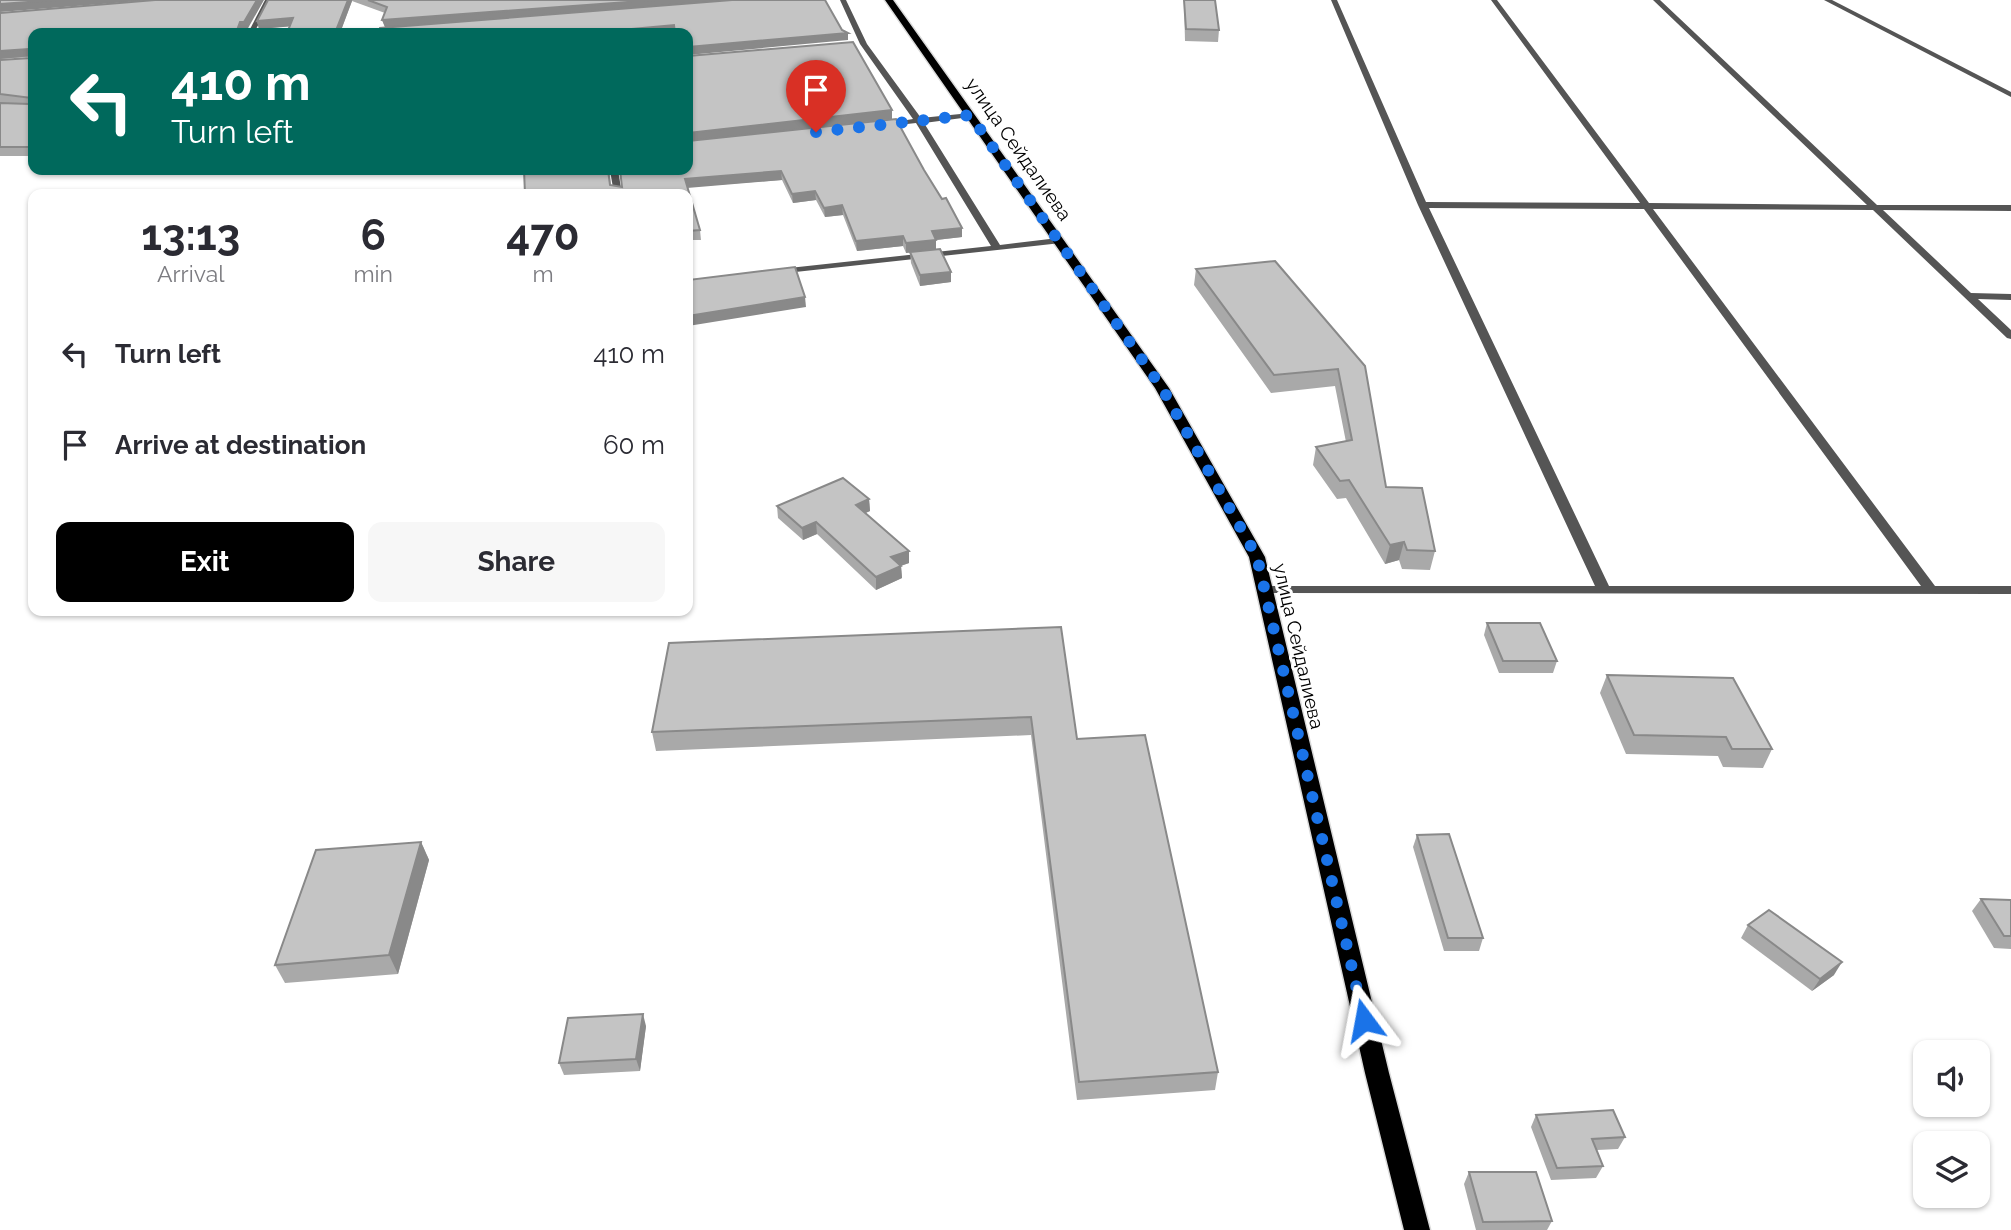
<!DOCTYPE html>
<html lang="en">
<head>
<meta charset="utf-8">
<style>
  body { margin:0; font-family:Raleway,sans-serif; background:#f7f7f7; color:#2b2b33; height:100vh; display:flex; flex-direction:column; font-size:26px; white-space:nowrap }
  * { box-sizing:border-box; margin:0 }
  p { font-size:23px; color:#7c7c81 }
  .icon { flex:none; width:38px; height:38px; fill:none; stroke:currentColor; stroke-width:2; stroke-linecap:round; stroke-linejoin:round }
  .map { position:relative; flex:1; overflow:hidden }
  .panel { position:absolute; left:28px; top:189px; width:665px; height:427px; display:flex; flex-direction:column; background:#fff; border-radius:14px; box-shadow:0 2px 5px #0004 }
  .panel>* { flex:none }
  .guide { position:absolute; left:28px; top:28px; width:665px; height:147px; border-radius:14px; box-shadow:0 2px 5px #0004; background:#00695c; color:#fff; overflow:hidden }
  .fabs { position:absolute; left:1913px; top:1040px; display:grid; gap:14px }
  .fabs a { display:grid; place-items:center; width:77px; height:77px; border-radius:14px; background:#fff; box-shadow:0 2px 5px #0004; font-size:35px }
  .pin { position:absolute; display:grid; place-items:center; width:60px; height:60px; color:#fff; margin:-72px -30px; border-radius:50% 50% 50% 0; rotate:-45deg; box-shadow:0 0 7px #0007 }
  .pin .icon { rotate:45deg }
  .me { position:absolute; width:77px; margin:-38px; rotate:347deg; stroke-linejoin:round; filter:drop-shadow(0 0 5px #0008) }
  .turn { display:flex; align-items:center; gap:24px; height:147px; padding:0 28px; font-size:32px }
  .turn .icon { width:91px; height:91px; stroke-width:2.5 }
  .turn b { display:block; font-size:49px; line-height:60px }
  .eta { display:flex; justify-content:space-evenly; align-items:center; height:119px; text-align:center }
  .eta b { font-size:42px; font-weight:700; line-height:49px }
  .cta { display:flex; gap:14px; margin-top:auto; padding:14px 28px }
  .cta a { flex:1; height:80px; border-radius:14px; background:#000; color:#fff; font-size:28px; font-weight:700; line-height:80px; text-align:center }
  .cta a+a { background:#f7f7f7; color:#2b2b33 }
  ul { padding:0; list-style:none }
  li { display:flex; align-items:center; gap:21px; height:91px; padding:0 28px }
  li div { flex:1 }
  li b { display:block; font-size:26px }
  li em { font-style:normal }
  .map>svg:first-child { display:block }
  .lines { fill:none; stroke-linecap:round; stroke-linejoin:round }
  .primary-casing { stroke:#dbdbdb; stroke-width:3 }
  .street { fill:#555; fill-rule:evenodd }
  .primary { fill:#000; fill-rule:evenodd }
  .wall { fill:#a9a9a9 }
  .shaded-wall { fill:#898989 }
  .building { fill:#c4c4c4; stroke:#898989; stroke-width:2 }
  .route { stroke:#1a73e8; stroke-width:12; stroke-dasharray:0 21.6 }
  .labels { text-anchor:middle; dominant-baseline:central; stroke-width:6; stroke-linejoin:round; paint-order:stroke }
  .street-label { font-size:19px; fill:#000; stroke:#fff }
</style>
</head>
<body>
<div class="map">
<svg width="2011" height="1230" viewBox="0 0 2011 1230">
  <rect width="100%" height="100%" fill="#fff"/>
  <g class="lines">
    <!-- primary casing -->
    <g class="primary-casing">
      <polygon id="primary" points="885,0 893,0 1169,388 1265,557 1389,1073 1430,1230 1404,1230 1365,1073 1249,557 1155,388"/>
    </g>
    <!-- street -->
    <g class="street">
      <polygon points="265,0 271,0 254,33 248,33"/>
      <polygon points="840,0 846,0 867,44 921,118 970,113 974,115 970,117 924,123 1000,245 1058,238 1063,241 1061,243 777,274 775,272 780,269 991,246 916,123 881,127 877,125 913,119 860,44"/>
      <path d="M 1331,0 L 1337,0 L 1426,202 L 1640,203 L 1491,0 L 1497,0 L 1649,203 L 1867,205 L 1653,0 L 1660,0 L 1877,205 L 2011,205 L 2011,211 L 1883,210 L 1971,293 L 2011,294 L 2011,300 L 1978,299 L 2011,330 L 2011,339 L 2007,338 L 1873,210 L 1653,209 L 1935,586 L 2011,586 L 2011,594 L 1259,593 L 1257,590 L 1259,587 L 1264,586 L 1595,586 L 1418,205 ZM 1429,208 L 1644,209 L 1921,586 L 1609,586 Z"/>
      <polygon points="1824,0 1832,0 2011,92 2011,97"/>
      <polygon points="399,30 397,33 369,33 372,31"/>
      <polygon points="610,170 618,170 622,194 614,194"/>
    </g>
    <!-- primary -->
    <use href="#primary" class="primary"/>
  </g>
  <!-- wall -->
  <g class="wall">
    <polygon points="268,0 825,0 842,30 848,33 848,40 688,33 378,33 385,27 382,20 385,13 352,1 340,33 287,33 290,26 259,29 257,21"/>
    <polygon points="1184,0 1215,0 1219,30 1218,42 1185,41"/>
    <polygon points="0,13 247,30 33,33 33,156 0,156 0,60 30,58 30,57 0,59"/>
    <polygon points="688,56 892,119 748,135 924,170 942,199 962,228 962,237 936,240 936,249 906,253 903,246 857,251 843,215 825,217 816,200 793,203 782,180 688,187 700,230 701,240 688,240 688,194 525,194 609,170 611,185 622,187 688,170"/>
    <polygon points="910,252 951,272 951,282 920,286 911,263"/>
    <polygon points="1196,269 1365,366 1386,487 1435,551 1430,570 1402,569 1399,560 1385,564 1346,498 1337,499 1313,465 1316,447 1346,442 1335,386 1271,393 1194,285"/>
    <polygon points="869,499 870,511 865,513 909,563 901,566 902,578 876,590 817,534 803,540 778,518 777,506"/>
    <polygon points="1487,623 1557,661 1553,673 1499,673 1484,635"/>
    <polygon points="1061,627 1077,739 1218,1072 1215,1090 1077,1100 1031,735 656,751 652,732"/>
    <polygon points="1607,675 1772,749 1763,768 1723,767 1718,756 1626,754 1600,693"/>
    <polygon points="1417,835 1483,938 1479,951 1444,951 1413,847"/>
    <polygon points="421,842 429,860 398,974 285,983 275,965"/>
    <polygon points="1981,899 2011,900 2011,949 1994,948 1972,911"/>
    <polygon points="1748,925 1834,975 1812,991 1741,938"/>
    <polygon points="646,1026 640,1071 564,1075 559,1063"/>
    <polygon points="1536,1115 1625,1137 1618,1149 1597,1150 1603,1166 1596,1178 1551,1180 1531,1127"/>
    <polygon points="1469,1172 1552,1221 1547,1230 1476,1230 1464,1184"/>
  </g>
  <!-- shaded-wall -->
  <g class="shaded-wall">
    <polygon points="56,0 152,0 0,12 0,4"/>
    <polygon points="257,0 264,0 247,30 243,30 241,33 236,33 240,22"/>
    <polygon points="348,0 352,0 352,1 340,33 335,33"/>
    <polygon points="655,0 756,0 385,27 382,20"/>
    <polygon points="293,18 295,26 259,29 257,21"/>
    <polygon points="674,25 676,33 622,33 622,30"/>
    <polygon points="848,33 848,40 688,55 688,47"/>
    <polygon points="29,49 33,56 0,59 0,51"/>
    <polygon points="892,110 892,119 688,141 688,133"/>
    <polygon points="781,171 782,180 687,188 685,179"/>
    <polygon points="815,191 816,200 793,203 792,194"/>
    <polygon points="842,205 843,215 825,217 824,208"/>
    <polygon points="962,228 962,237 936,240 936,249 906,253 906,243 932,231"/>
    <polygon points="903,236 903,246 857,251 856,241"/>
    <polygon points="951,272 951,282 920,286 920,275"/>
    <polygon points="805,297 806,307 688,326 688,316"/>
    <polygon points="869,499 870,511 857,517 856,505"/>
    <polygon points="816,522 817,534 803,540 802,528"/>
    <polygon points="1404,542 1399,560 1385,564 1390,545"/>
    <polygon points="909,551 909,563 891,569 891,557"/>
    <polygon points="901,566 902,578 876,590 876,577"/>
    <polygon points="421,842 429,860 398,974 389,955"/>
    <polygon points="1842,962 1834,975 1812,991 1820,979"/>
    <polygon points="643,1014 646,1026 640,1071 636,1059"/>
  </g>
  <!-- building -->
  <g class="building">
    <polygon points="0,0 56,0 0,4"/>
    <polygon points="155,0 257,0 244,22 240,22 236,33 33,33 33,147 0,147 0,103 29,104 32,98 0,94 0,60 30,58 32,51 29,49 0,51 0,13"/>
    <polygon points="268,0 348,0 335,33 287,33 293,18 257,21"/>
    <polygon points="368,0 655,0 382,20 387,7"/>
    <polygon points="732,0 825,0 842,30 848,33 688,47 688,33 675,33 674,25 622,30 622,33 378,33 380,28"/>
    <polygon points="1184,0 1215,0 1219,30 1186,29"/>
    <polygon points="853,42 892,110 688,133 688,56"/>
    <polygon points="896,119 924,170 942,199 946,198 962,228 932,231 936,240 906,243 903,236 856,241 842,205 824,208 815,191 792,194 781,171 685,179 700,230 688,231 688,194 525,194 524,170 608,170 610,185 622,187 620,170 688,170 688,141"/>
    <polygon points="940,249 951,272 920,275 910,252"/>
    <polygon points="1275,261 1365,366 1386,487 1422,488 1435,551 1407,550 1404,542 1390,545 1349,480 1340,481 1316,447 1352,440 1338,369 1274,375 1196,269"/>
    <polygon points="795,267 805,297 688,316 688,293 690,292 688,280"/>
    <polygon points="843,478 869,499 856,505 909,551 891,557 901,566 876,577 816,522 802,528 777,506"/>
    <polygon points="1487,623 1540,623 1557,661 1503,661"/>
    <polygon points="1061,627 1077,739 1145,735 1218,1072 1079,1082 1031,717 652,732 669,643"/>
    <polygon points="1607,675 1733,678 1772,749 1732,749 1726,737 1634,735"/>
    <polygon points="1449,834 1483,938 1448,938 1417,835"/>
    <polygon points="421,842 389,955 275,965 316,850"/>
    <polygon points="1981,899 2011,900 2011,936 2004,936"/>
    <polygon points="1769,910 1842,962 1820,979 1748,925"/>
    <polygon points="643,1014 636,1059 559,1063 568,1018"/>
    <polygon points="1613,1110 1625,1137 1592,1139 1603,1166 1557,1168 1536,1115"/>
    <polygon points="1469,1172 1536,1172 1552,1221 1483,1222"/>
  </g>
  <g class="lines">
    <!-- route -->
    <polyline class="route" points="816,132 970,115 1162,388 1257,557 1364,1020"/>
  </g>
  <g class="labels">
    <!-- street labels -->
    <g class="street-label">
      <text transform="translate(1019 149) rotate(55)">улица Сейдалиева</text>
      <text transform="translate(1299 646) rotate(77)">улица Сейдалиева</text>
    </g>
  </g>
</svg>
<div class="fabs">
<a><svg class="icon" aria-label="sound" viewBox="0 0 24 24"><path d="M4 9h4l5-4v14l-5-4H4zM17 9q2 3 0 6"/></svg></a>
<a><svg class="icon" aria-label="layers" viewBox="0 0 24 24"><path d="M12 4l9 5-9 5-9-5zM3 14l9 5 9-5"/></svg></a>
</div>
<div class="pin" style="left:816px;top:132px;background:#d93025"><svg class="icon" aria-label="arrive" viewBox="0 0 24 24"><path d="M6 21V4h12l-3 4 3 4H6"/></svg></div>
<svg class="me" style="left:1364px;top:1020px" viewBox="-20 -20 40 40"><path d="M0-17L14 15 0 8-14 15z" fill="#1a73e8" stroke="#fff" stroke-width="4"/></svg>
<div class="guide">
<div class="turn"><svg class="icon" aria-label="left" viewBox="0 0 24 24"><path d="M17 20v-9H6M10 6l-5 5 5 5"/></svg><div><b>410 m</b>Turn left</div></div>
</div>
<section class="panel">
<div class="eta">
<div><b>13:13</b><p>Arrival</p></div>
<div><b>6</b><p>min</p></div>
<div><b>470</b><p>m</p></div>
</div>
<ul>
<li><svg class="icon" aria-label="left" viewBox="0 0 24 24"><path d="M17 20v-9H6M10 6l-5 5 5 5"/></svg><div><b>Turn left</b></div><em>410 m</em></li>
<li><svg class="icon" aria-label="arrive" viewBox="0 0 24 24"><path d="M6 21V4h12l-3 4 3 4H6"/></svg><div><b>Arrive at destination</b></div><em>60 m</em></li>
</ul>
<div class="cta"><a>Exit</a><a>Share</a></div>
</section>
</div>
</body>
</html>
